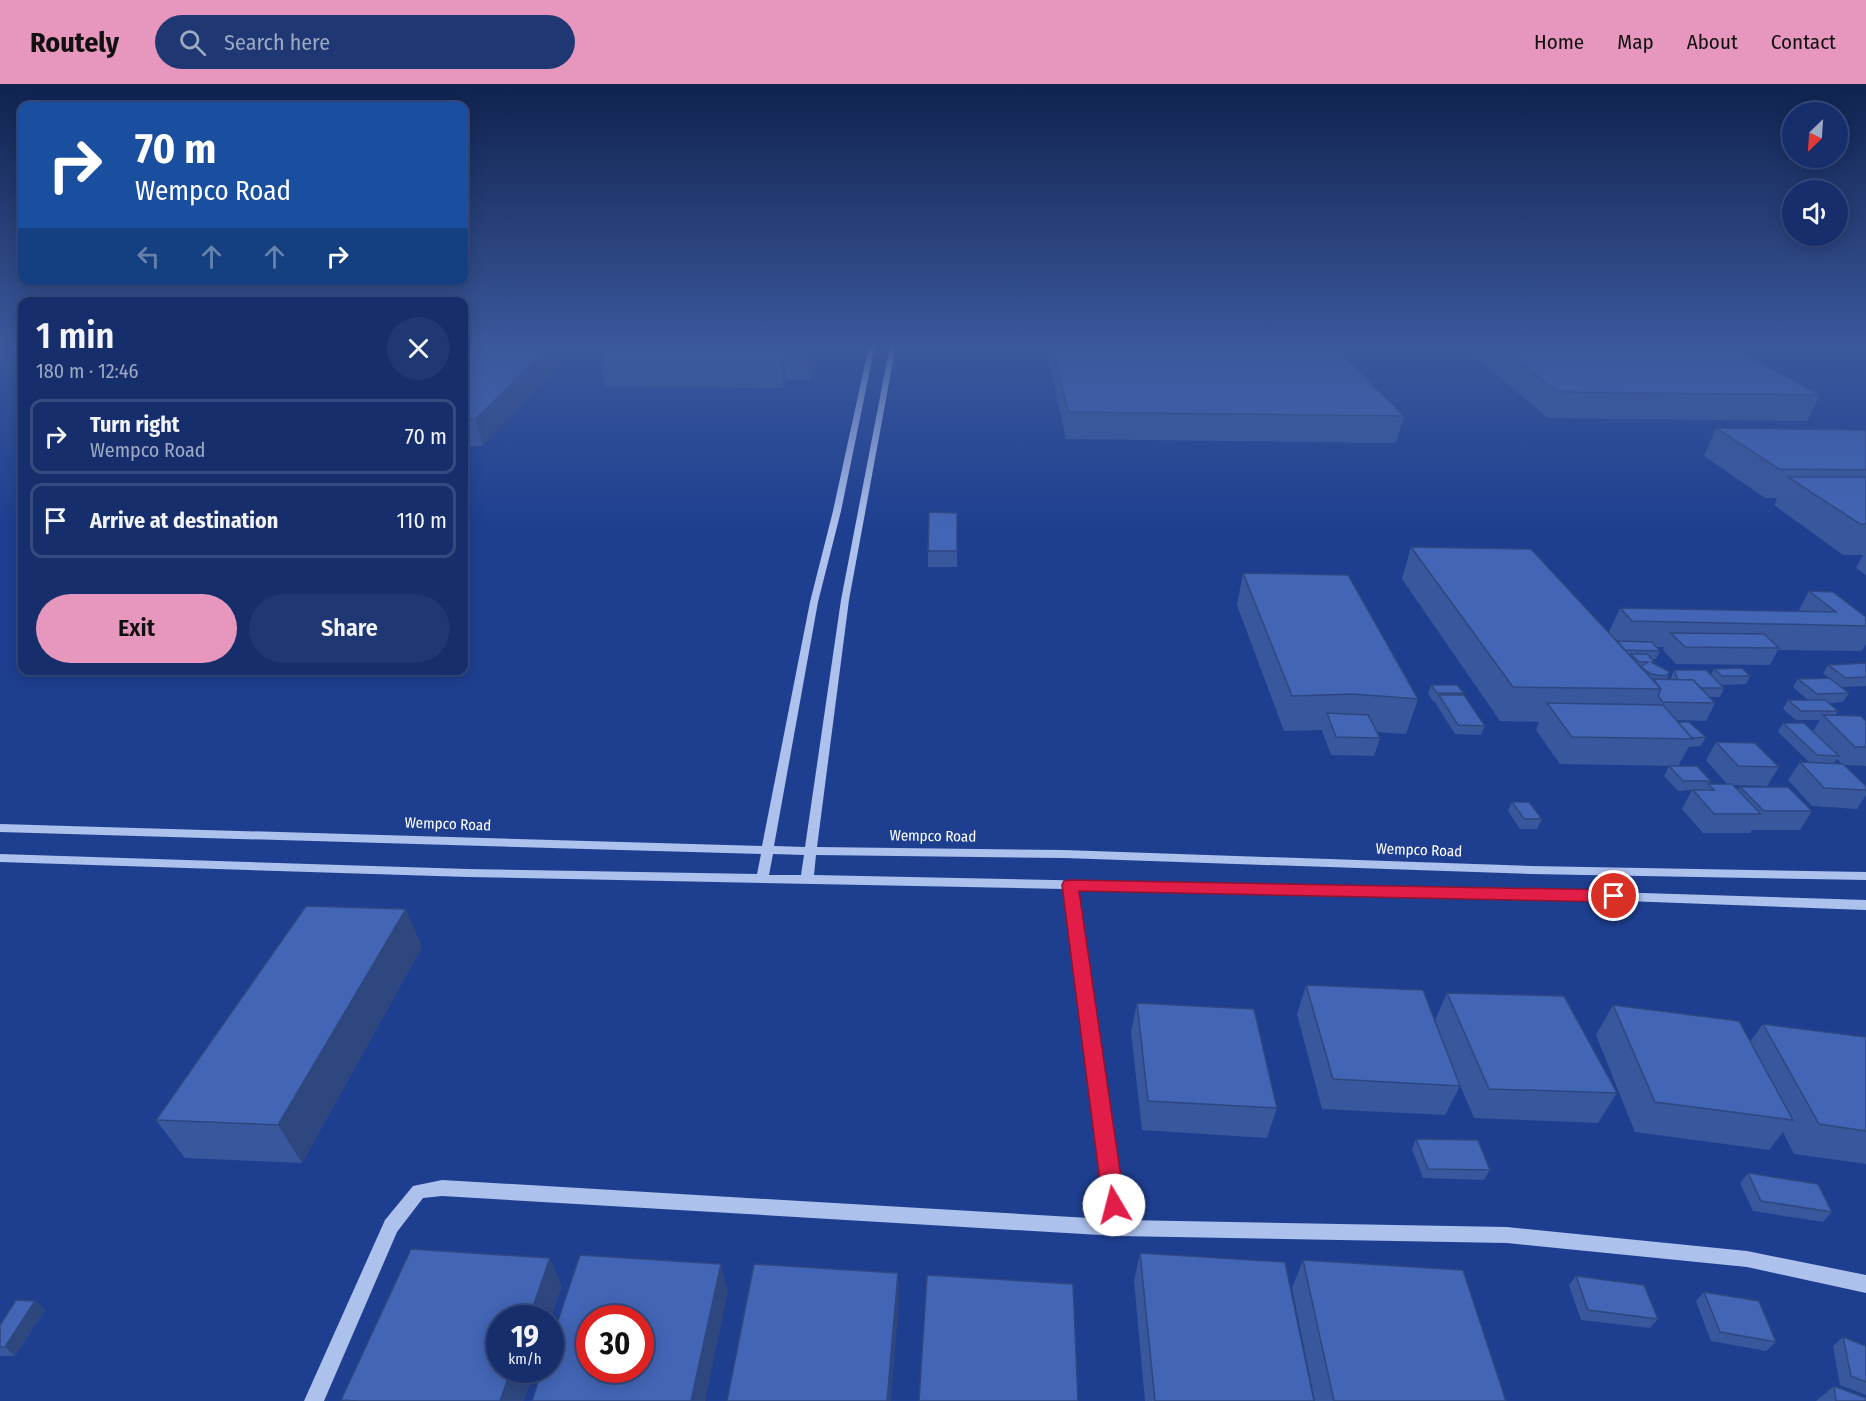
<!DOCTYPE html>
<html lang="en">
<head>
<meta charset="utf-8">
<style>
  body { margin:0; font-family:"Fira Sans Condensed",sans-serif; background:#1f3772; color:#f1f3f6; height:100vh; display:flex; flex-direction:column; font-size:22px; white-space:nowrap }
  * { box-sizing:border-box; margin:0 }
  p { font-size:20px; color:#9ea9c2 }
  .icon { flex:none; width:33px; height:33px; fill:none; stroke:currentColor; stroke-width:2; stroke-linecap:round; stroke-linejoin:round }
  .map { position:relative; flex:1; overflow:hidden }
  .side { position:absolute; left:18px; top:213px; width:450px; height:378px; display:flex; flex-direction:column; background:#162f6c; border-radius:12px; box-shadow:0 3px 15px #0003,0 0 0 2px #354a7f }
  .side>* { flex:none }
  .top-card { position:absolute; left:18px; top:18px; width:450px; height:183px; border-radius:12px; box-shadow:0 3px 15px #0003,0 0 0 2px #354a7f; background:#1a4fa0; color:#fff; overflow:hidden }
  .needle { width:39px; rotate:205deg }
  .tools { position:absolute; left:1782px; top:18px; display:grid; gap:12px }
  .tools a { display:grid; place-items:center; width:66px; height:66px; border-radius:50%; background:#162f6c; box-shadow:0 3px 15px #0003,0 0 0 2px #354a7f; font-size:30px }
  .speed { position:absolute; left:486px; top:1221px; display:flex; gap:12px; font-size:30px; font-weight:700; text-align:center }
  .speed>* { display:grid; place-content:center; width:78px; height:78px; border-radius:50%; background:#162f6c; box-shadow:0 3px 15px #0003,0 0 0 2px #354a7f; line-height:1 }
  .speed small { font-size:15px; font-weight:400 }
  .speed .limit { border:9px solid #d22; background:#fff; color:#111 }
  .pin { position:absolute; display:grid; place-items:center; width:51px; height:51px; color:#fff; margin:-26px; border:3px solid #fff; border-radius:50%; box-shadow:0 2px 6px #0007 }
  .me { position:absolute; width:66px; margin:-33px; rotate:352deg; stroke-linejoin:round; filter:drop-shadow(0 0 4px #0008) }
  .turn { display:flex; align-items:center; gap:21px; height:126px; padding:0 18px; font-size:27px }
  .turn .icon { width:78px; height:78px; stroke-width:2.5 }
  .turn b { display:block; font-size:42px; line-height:51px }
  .lanes { display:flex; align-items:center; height:57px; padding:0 18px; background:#0003; justify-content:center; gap:30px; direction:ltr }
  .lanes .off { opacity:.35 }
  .round { display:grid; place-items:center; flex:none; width:63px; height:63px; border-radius:32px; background:#1f3772 }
  .head { display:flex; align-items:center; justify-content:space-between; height:102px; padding:0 18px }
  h1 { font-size:36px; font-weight:600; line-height:45px }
  .button { display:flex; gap:12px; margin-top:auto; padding:12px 18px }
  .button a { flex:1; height:69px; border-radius:36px; background:#e797bd; color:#111; font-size:24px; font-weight:600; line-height:69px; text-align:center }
  .button a+a { background:#1f3772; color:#f1f3f6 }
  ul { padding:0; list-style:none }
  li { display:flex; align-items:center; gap:18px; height:75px; margin:0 12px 9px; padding:0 6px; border:3px solid #354a7f; border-radius:12px }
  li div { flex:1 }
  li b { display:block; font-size:22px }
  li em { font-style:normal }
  header { display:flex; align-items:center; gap:36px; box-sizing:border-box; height:84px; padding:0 30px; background:#e797bd; color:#111 }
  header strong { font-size:28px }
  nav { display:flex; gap:33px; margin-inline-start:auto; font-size:21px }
  .search { width:420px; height:54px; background:#1f3772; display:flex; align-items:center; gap:15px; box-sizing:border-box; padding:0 21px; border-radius:33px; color:#9ea9c2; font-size:22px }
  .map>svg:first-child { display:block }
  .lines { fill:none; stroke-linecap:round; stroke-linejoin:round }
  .minor { fill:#adc1ed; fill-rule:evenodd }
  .wall { fill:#39579c; fill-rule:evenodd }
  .shaded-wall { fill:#2e477f }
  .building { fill:#4265b5; stroke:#2e477f; stroke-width:1.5; fill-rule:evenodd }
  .route { fill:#e11d48; stroke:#92132f; stroke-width:1.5 }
  .labels { text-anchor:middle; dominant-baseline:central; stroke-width:6; stroke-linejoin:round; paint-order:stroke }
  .street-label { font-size:15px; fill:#fff; stroke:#1e3f90 }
</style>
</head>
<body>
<header>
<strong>Routely</strong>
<div class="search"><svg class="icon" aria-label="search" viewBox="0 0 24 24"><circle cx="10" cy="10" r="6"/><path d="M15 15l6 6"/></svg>Search here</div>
<nav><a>Home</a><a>Map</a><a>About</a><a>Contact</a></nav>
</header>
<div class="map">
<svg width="1866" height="1317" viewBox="0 0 1866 1317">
  <rect width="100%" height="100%" fill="#1e3f90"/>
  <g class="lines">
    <!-- minor -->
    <path class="minor" d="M 869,261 L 875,261 L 841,427 L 818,518 L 774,762 L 805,763 L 841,516 L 890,261 L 896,261 L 849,516 L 817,763 L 1064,766 L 1531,782 L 1866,788 L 1866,796 L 1531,790 L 1064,774 L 816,771 L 814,791 L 1545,806 L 1866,816 L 1866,826 L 1545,814 L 1077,805 L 1124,1136 L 1507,1143 L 1747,1167 L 1866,1191 L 1866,1209 L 1747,1183 L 1507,1159 L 1117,1152 L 442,1112 L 423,1114 L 397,1148 L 324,1317 L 304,1317 L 385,1136 L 413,1102 L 442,1096 L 1107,1135 L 1064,805 L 468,793 L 0,778 L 0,770 L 468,785 L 757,790 L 761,770 L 0,748 L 0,740 L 762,762 L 810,518 L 833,427 ZM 773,770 L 804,771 L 801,791 L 769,791 Z"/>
  </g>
  <!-- wall -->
  <g class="wall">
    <polygon points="464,261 483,362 464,362"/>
    <polygon points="614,261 815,261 816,277 810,296 786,296 783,304 605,302 600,278"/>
    <polygon points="1045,261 1333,261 1404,332 1396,359 1066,355"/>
    <polygon points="1461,261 1727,261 1820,311 1807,337 1548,334"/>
    <polygon points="1716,344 1866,346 1866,491 1856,484 1863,471 1843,471 1774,421 1777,414 1765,414 1704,372"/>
    <polygon points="957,429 957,483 928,483 928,467"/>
    <polygon points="1411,463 1609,548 1620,524 1798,528 1809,507 1866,533 1866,560 1862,567 1778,566 1770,581 1676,580 1663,566 1664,563 1657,563 1660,567 1656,575 1652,575 1655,578 1654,580 1670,588 1666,596 1670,596 1674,586 1711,590 1714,585 1750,592 1746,600 1721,601 1724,604 1720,613 1709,613 1715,619 1706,637 1676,636 1706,653 1701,662 1689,663 1678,682 1711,697 1709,700 1727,700 1706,676 1716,658 1779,683 1767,702 1733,701 1738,706 1740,703 1812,727 1800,746 1752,746 1750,749 1703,749 1682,725 1692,706 1678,707 1664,692 1669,682 1675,682 1560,680 1536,646 1539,638 1500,637 1402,495"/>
    <polygon points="1243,489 1418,615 1406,650 1377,648 1380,654 1374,672 1331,671 1322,647 1322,646 1284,647 1237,521"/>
    <polygon points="1866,579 1866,602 1841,603 1823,589 1828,581"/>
    <path d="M 1798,595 L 1849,609 L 1843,618 L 1828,619 L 1838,627 L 1835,632 L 1866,637 L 1866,682 L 1845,681 L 1866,702 L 1866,711 L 1857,725 L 1812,722 L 1788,696 L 1800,678 L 1809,678 L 1778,648 L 1783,639 L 1813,647 L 1820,636 L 1796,636 L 1783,625 L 1788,616 L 1808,616 L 1793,603 ZM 1837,675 L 1842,680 L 1834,679 Z"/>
    <polygon points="1431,601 1464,609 1463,611 1485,642 1481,651 1455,650 1436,620 1436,618 1434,618 1428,610"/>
    <polygon points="1512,718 1542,735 1537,745 1520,745 1508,727"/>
    <polygon points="422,863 302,1079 185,1074 156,1036"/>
    <polygon points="1306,901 1435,936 1447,909 1617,1009 1598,1039 1474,1034 1449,975 1460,1002 1445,1031 1322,1025 1297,930"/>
    <polygon points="1137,919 1277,1024 1267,1054 1142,1046 1131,948"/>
    <polygon points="1613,921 1750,958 1763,940 1866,953 1866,1080 1794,1070 1783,1048 1769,1066 1635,1048 1596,951"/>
    <polygon points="1416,1055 1490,1086 1484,1096 1423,1094 1412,1065"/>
    <polygon points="1748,1089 1832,1128 1823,1138 1753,1127 1740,1099"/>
    <polygon points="1140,1169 1314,1317 1145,1317 1134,1197"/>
    <polygon points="1303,1176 1506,1317 1315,1317 1292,1204"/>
    <polygon points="1576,1192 1658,1235 1650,1244 1581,1236 1569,1201"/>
    <polygon points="1704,1208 1776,1258 1766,1267 1711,1257 1696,1217"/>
    <polygon points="35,1217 45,1226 15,1272 0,1272 0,1241"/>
    <polygon points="1843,1253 1866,1262 1866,1311 1840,1301 1833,1262"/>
    <polygon points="1834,1302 1866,1317 1816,1317"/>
  </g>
  <!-- shaded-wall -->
  <g class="shaded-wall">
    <polygon points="550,261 577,261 483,362 476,335"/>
    <polygon points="812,261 815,261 816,277 810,296 808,272"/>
    <polygon points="784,272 786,296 783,304 781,279"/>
    <polygon points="406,825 422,863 302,1079 278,1041"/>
    <polygon points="550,1174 562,1202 550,1238 550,1234 529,1234"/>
    <polygon points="721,1180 728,1208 705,1317 691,1317"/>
    <polygon points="898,1189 899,1217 891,1317 887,1317"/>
    <polygon points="35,1217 45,1226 15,1272 5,1263"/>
    <polygon points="511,1286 535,1286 524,1317 500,1317"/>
  </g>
  <!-- building -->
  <g class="building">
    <polygon points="464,261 550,261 476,335 464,335"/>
    <polygon points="614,261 812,261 808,272 784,272 781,279 600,278"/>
    <polygon points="1052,261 1333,261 1404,332 1068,328"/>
    <polygon points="1497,261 1727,261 1820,311 1558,308"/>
    <polygon points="1716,344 1866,346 1866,386 1779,385"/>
    <polygon points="1788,393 1866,393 1866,440 1860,440"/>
    <polygon points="929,428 957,429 957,467 928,467"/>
    <polygon points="1411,463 1531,465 1661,605 1513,603"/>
    <polygon points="1243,489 1348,491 1418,615 1353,610 1292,612"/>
    <polygon points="1809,507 1833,508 1866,533 1866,542 1632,537 1620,524 1836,528"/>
    <polygon points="1671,549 1764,550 1779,564 1685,563"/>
    <polygon points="1617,557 1652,558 1660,567 1625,566"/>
    <polygon points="1631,570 1647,570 1655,578 1651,578 1670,588 1665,592 1651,590 1641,583 1648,578 1639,578"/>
    <polygon points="1866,579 1866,593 1846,594 1828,581"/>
    <polygon points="1742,584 1750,592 1722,592 1714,585"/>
    <polygon points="1674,586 1706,586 1724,604 1701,604 1693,596 1678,596"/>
    <polygon points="1829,594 1849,609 1817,610 1798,595"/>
    <polygon points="1653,595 1693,596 1715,619 1663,618 1658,612 1661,605"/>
    <polygon points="1431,601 1457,601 1464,609 1437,609"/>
    <polygon points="1439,611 1464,611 1485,642 1458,641"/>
    <polygon points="1788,616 1825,616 1838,627 1801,627"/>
    <polygon points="1547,619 1663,621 1693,655 1572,653"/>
    <polygon points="1327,629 1368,631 1380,654 1336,653"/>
    <polygon points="1823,631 1861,632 1866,637 1866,663 1855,663"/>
    <polygon points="1678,638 1689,638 1706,653 1692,654"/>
    <polygon points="1783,639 1804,639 1839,672 1817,671"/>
    <polygon points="1716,658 1755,659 1779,683 1738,682"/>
    <polygon points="1800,678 1843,680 1866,702 1866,706 1824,704"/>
    <polygon points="1669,682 1697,682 1711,697 1683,697"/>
    <polygon points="1708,700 1732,700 1761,730 1714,730 1693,706 1714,706"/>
    <polygon points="1740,703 1788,703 1812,727 1764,727"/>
    <polygon points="1512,718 1529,718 1542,735 1524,735"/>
    <polygon points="306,822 406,825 278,1041 156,1036"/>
    <polygon points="1306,901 1423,906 1460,1002 1333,995"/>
    <polygon points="1447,909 1564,912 1617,1009 1489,1005"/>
    <polygon points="1137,919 1254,925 1277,1024 1148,1017"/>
    <polygon points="1613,921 1739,937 1793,1036 1655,1018"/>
    <polygon points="1763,940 1866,953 1866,1047 1819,1040"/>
    <polygon points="1416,1055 1478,1056 1490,1086 1428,1085"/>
    <polygon points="1748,1089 1818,1100 1832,1128 1761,1117"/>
    <polygon points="411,1165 550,1174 529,1234 500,1234 500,1286 511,1286 500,1317 358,1317 341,1316"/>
    <polygon points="1140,1169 1285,1178 1314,1317 1155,1317"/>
    <path d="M 580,1171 L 721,1180 L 691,1317 L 532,1317 L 542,1286 L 550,1286 L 550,1260 ZM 590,1234 L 640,1234 L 640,1286 L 590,1286 Z"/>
    <polygon points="1303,1176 1463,1186 1506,1317 1334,1317"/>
    <polygon points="754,1180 898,1189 887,1317 727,1317"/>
    <polygon points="927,1191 1073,1200 1078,1317 919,1317"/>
    <polygon points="1576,1192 1644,1201 1658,1235 1588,1226"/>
    <polygon points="1704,1208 1759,1217 1776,1258 1720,1248"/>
    <polygon points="16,1216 35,1217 5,1263 0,1263 0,1241"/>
    <polygon points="1843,1253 1866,1262 1866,1298 1851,1292"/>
    <polygon points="1834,1302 1866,1314 1866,1317 1836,1317"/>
  </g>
  <!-- sky -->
  <linearGradient id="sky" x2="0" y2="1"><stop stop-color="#10234f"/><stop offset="0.59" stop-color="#3b589c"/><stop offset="1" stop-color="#3b589c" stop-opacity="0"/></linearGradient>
  <rect width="1866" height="445" fill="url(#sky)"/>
  <!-- route -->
  <polygon class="route" points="1070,796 1614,806 1620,808 1622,812 1620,816 1614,818 1079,807 1125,1121 1122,1129 1114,1132 1106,1129 1103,1121 1062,801 1064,797"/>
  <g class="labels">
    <!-- street labels -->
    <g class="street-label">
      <text transform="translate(448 740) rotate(2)">Wempco Road</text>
      <text transform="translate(933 752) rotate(1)">Wempco Road</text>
      <text transform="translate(1419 766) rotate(2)">Wempco Road</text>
    </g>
  </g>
</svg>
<div class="tools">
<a><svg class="needle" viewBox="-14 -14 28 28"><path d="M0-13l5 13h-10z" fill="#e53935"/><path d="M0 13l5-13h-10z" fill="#9ea9c2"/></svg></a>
<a><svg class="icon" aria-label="sound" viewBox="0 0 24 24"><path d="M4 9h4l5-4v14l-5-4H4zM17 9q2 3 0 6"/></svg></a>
</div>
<div class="speed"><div>19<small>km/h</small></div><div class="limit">30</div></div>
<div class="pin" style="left:1614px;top:812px;background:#d93025"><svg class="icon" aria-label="arrive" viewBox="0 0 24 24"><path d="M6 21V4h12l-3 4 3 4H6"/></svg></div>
<svg class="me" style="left:1114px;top:1121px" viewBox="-20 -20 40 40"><circle r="19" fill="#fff"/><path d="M0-13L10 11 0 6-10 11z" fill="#e11d48"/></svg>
<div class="top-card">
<div class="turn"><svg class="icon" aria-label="right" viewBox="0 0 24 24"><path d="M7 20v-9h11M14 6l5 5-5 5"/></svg><div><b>70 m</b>Wempco Road</div></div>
<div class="lanes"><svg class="icon off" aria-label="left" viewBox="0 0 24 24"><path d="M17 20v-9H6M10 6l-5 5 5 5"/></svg><svg class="icon off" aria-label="ahead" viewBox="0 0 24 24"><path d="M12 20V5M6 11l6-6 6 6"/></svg><svg class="icon off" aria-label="ahead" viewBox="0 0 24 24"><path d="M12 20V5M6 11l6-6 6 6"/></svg><svg class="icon" aria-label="right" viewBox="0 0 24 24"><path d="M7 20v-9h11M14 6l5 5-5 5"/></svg></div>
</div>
<section class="side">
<div class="head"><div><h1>1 min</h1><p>180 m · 12:46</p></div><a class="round"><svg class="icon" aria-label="close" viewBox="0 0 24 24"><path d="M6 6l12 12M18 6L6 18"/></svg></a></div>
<ul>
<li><svg class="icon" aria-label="right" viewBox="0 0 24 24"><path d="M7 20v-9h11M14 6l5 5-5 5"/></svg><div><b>Turn right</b><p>Wempco Road</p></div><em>70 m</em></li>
<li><svg class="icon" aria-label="arrive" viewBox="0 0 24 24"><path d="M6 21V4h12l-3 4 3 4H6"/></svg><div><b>Arrive at destination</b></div><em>110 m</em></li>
</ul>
<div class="button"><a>Exit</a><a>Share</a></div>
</section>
</div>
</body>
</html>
